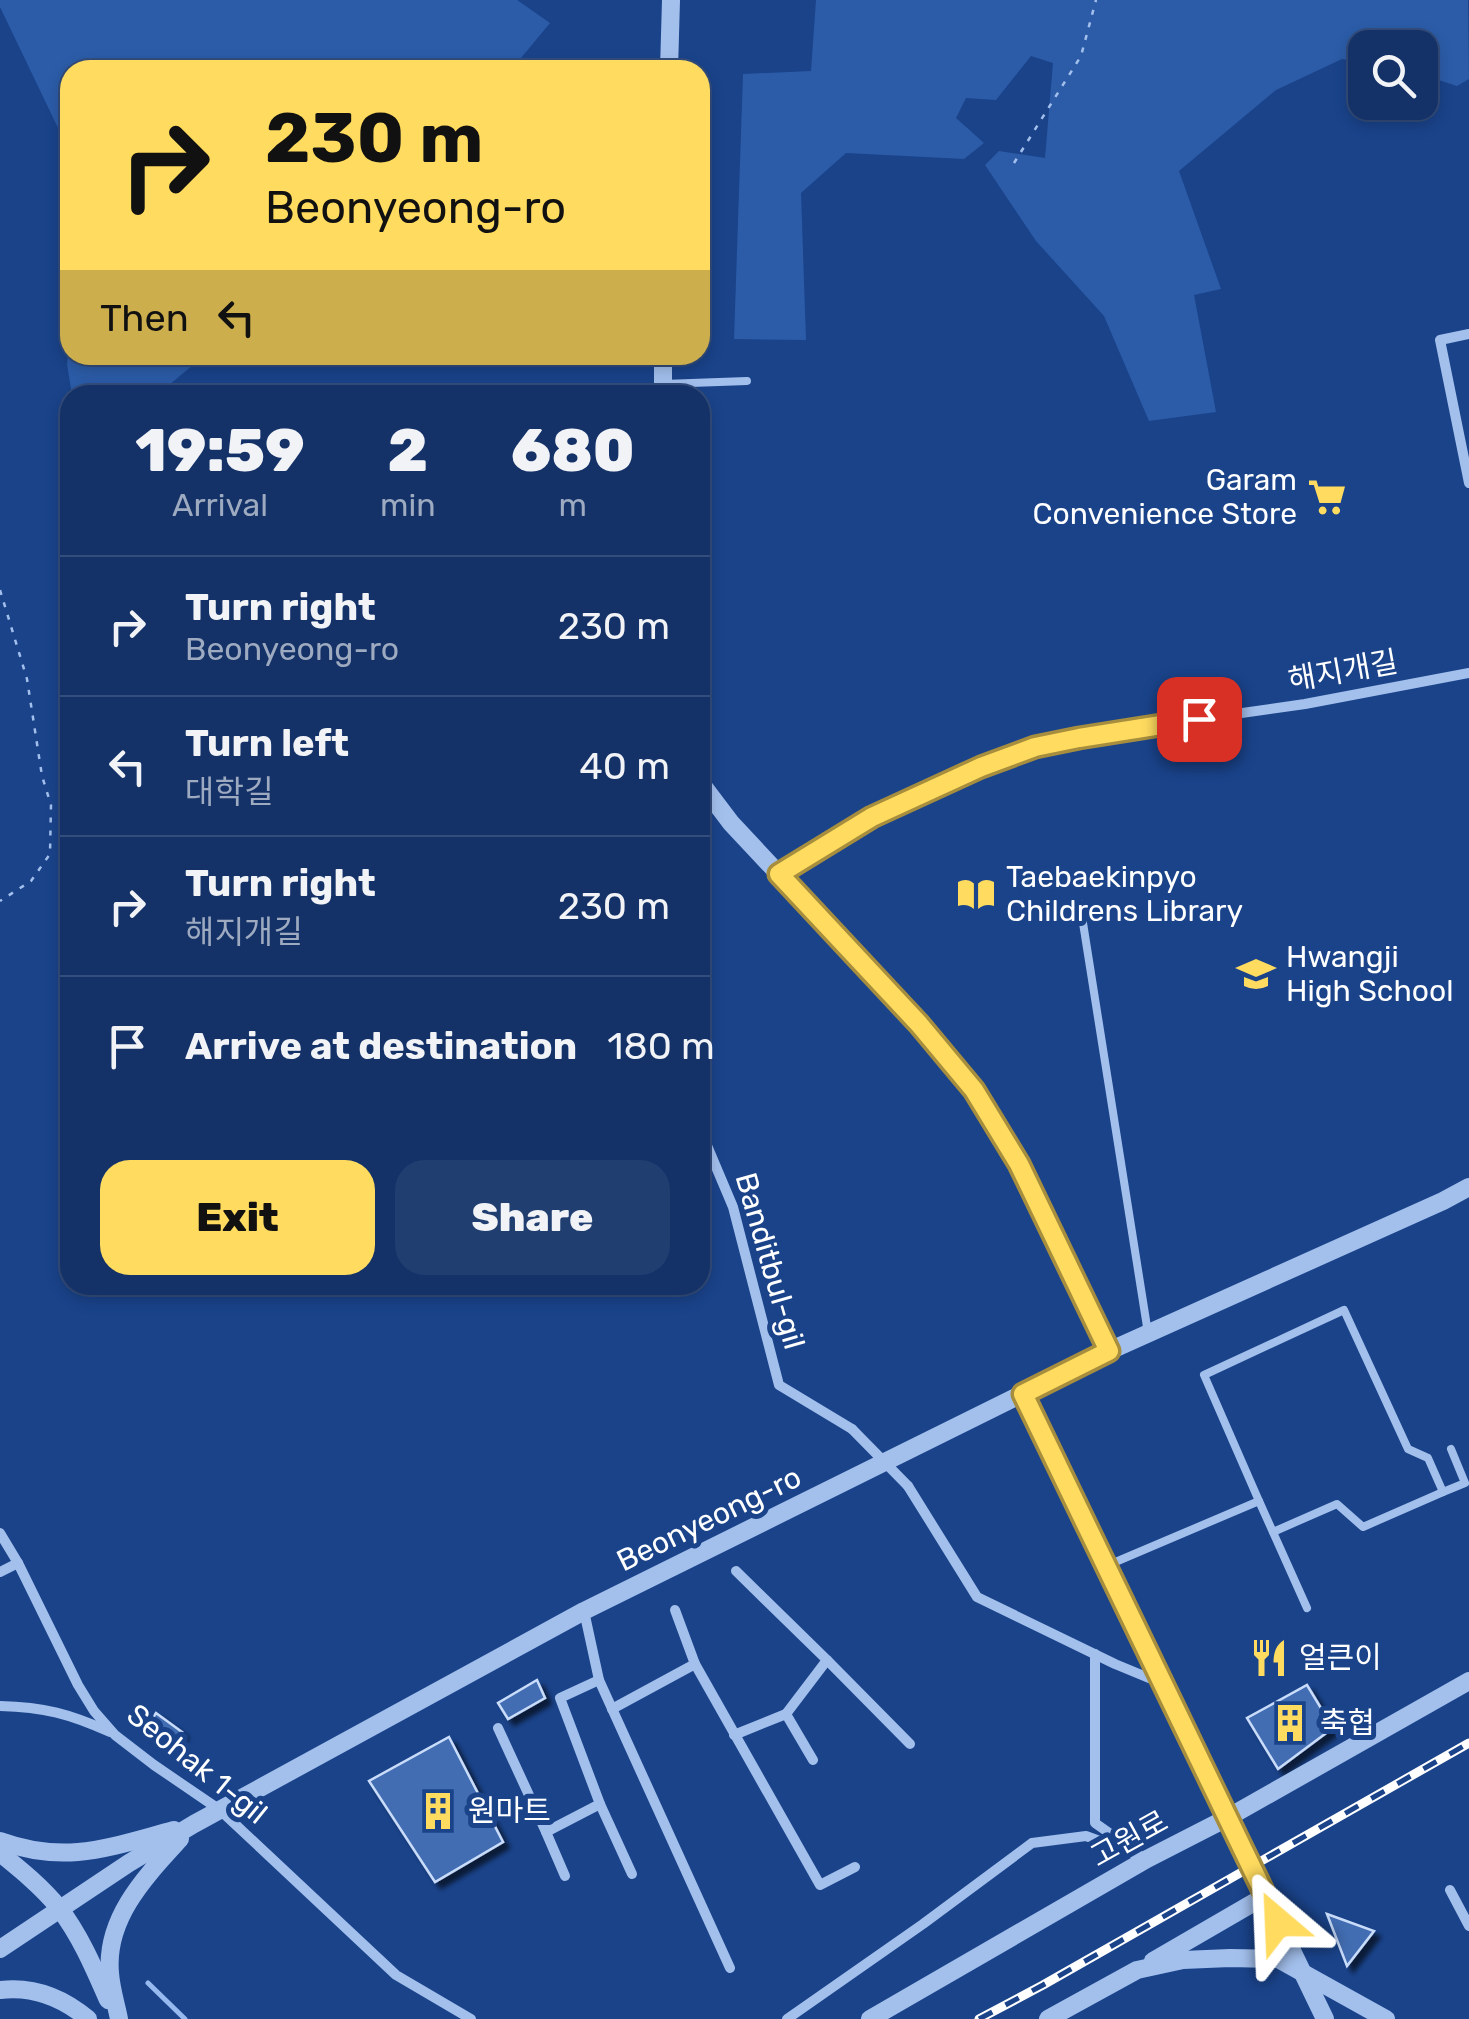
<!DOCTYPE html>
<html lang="en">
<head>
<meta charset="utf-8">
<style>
  body { margin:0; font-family:Rubik,"Noto Sans KR",sans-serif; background:#213e71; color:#f1f3f6; height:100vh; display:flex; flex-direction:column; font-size:38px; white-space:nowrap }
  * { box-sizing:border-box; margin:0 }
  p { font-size:32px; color:#9daac0 }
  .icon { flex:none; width:55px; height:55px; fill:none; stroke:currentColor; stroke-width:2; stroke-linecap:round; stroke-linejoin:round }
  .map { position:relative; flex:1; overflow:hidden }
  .details { position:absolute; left:60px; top:385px; width:650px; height:910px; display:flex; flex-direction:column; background:#143268; border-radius:30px; box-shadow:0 5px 15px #0003,0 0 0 2px #334d7c }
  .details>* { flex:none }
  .top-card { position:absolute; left:60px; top:60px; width:650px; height:305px; border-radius:30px; box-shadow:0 5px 15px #0003,0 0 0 2px #334d7c; background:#ffdb5f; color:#111; overflow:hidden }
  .tools { position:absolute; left:1348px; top:30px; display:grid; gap:20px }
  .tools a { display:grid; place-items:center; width:90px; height:90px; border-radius:20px; background:#143268; box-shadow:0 5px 15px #0003,0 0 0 2px #334d7c; font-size:50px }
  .pin { position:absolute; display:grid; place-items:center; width:85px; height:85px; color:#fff; margin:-42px; border-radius:20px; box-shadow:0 5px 15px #0006 }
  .me { position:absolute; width:110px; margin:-55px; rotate:334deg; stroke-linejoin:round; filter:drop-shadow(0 0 8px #0008) }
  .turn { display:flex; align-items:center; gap:35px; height:210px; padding:0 40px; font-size:45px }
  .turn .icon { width:130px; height:130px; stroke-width:2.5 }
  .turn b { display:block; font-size:70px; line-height:85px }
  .then { display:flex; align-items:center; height:95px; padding:0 40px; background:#0003; gap:20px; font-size:38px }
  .eta { display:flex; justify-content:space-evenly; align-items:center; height:170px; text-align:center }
  .eta b { font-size:60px; font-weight:800; line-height:70px }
  .button { display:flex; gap:20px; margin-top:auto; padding:20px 40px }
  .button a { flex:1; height:115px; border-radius:30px; background:#ffdb5f; color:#111; font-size:40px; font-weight:800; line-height:115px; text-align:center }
  .button a+a { background:#213e71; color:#f1f3f6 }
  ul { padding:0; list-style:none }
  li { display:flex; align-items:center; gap:30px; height:140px; padding:0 40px; border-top:2px solid #334d7c }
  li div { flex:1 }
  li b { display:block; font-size:38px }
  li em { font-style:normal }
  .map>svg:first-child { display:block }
  .green { fill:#2c5ca8 }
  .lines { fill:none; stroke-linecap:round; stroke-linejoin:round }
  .stream { stroke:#96baef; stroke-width:5 }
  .building { fill:#426db2; stroke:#c9dcfa; stroke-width:2.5; filter:url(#shadow) }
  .path { stroke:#a3c0ed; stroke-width:2.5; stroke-dasharray:5 8; stroke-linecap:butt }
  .service { stroke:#a3c0ed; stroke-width:8 }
  .minor { stroke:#a3c0ed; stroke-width:10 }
  .tertiary { stroke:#a3c0ed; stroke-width:18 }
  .rail-casing { stroke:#fff; stroke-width:9 }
  .rail { stroke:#1a438a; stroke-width:5; stroke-dasharray:15; stroke-linecap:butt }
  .minor-bridge { stroke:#a3c0ed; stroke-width:10 }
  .route-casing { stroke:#a68e3e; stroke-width:25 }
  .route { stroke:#ffdb5f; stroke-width:18 }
  .labels { text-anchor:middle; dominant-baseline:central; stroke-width:10; stroke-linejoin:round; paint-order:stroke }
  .poi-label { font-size:30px; fill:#fff; stroke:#1a438a; text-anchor:start }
  .street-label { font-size:30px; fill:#fff; stroke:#1a438a }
</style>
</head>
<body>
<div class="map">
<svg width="1469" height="2019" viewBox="0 0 1469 2019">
  <defs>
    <filter id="shadow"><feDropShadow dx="6" dy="6" stdDeviation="2.5" flood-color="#0009"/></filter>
  </defs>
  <rect width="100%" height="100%" fill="#1a438a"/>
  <!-- green -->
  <g class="green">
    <polygon points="0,0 517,0 550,23 511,70 70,70 70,153 0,7"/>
    <polygon points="816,0 1468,0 1469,79 1457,86 1420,74 1420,48 1365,48 1365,63 1342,59 1276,90 1179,171 1221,289 1194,295 1216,412 1149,421 1104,316 1036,241 985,165 999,151 1045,158 1053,63 1031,56 996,100 966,98 956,118 984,143 964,159 846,153 801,193 806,340 734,339 743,74 811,71"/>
    <polygon points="70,331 70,355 205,355 157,395 72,395 67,364"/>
  </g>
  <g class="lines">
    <!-- stream -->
    <polyline class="stream" points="148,1983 185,2019"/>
  </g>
  <!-- building -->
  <g class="building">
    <polygon points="537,1680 545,1698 508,1719 498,1703"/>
    <polygon points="1307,1685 1333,1728 1278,1769 1247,1718"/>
    <polygon points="156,1713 182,1732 169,1750 144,1731"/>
    <polygon points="449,1737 503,1842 435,1882 369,1781"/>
    <polygon points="1327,1914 1374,1931 1347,1966"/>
  </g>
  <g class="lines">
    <!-- path -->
    <g class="path">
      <polyline points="1014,163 1081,56 1096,0"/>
      <polyline points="0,590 27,679 42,776 51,805 50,854 31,881 0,901"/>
    </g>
    <!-- service -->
    <g class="service">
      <polyline points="663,384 747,381"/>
      <polyline points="1080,904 1148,1333"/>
      <polyline points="1443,1492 1465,1483 1451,1449"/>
      <polyline points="1259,1501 1307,1608"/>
      <polyline points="1106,1566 1259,1501 1204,1375 1344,1310 1408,1449 1428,1458 1443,1492 1363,1527 1337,1504 1273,1532"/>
    </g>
    <!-- minor -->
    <g class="minor">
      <polyline points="1469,334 1440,340 1469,483"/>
      <polyline points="779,874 872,817 981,767 1035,747 1129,729 1305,704 1469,673"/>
      <polyline points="700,1129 733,1207 779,1385 852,1429"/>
      <polyline points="908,1486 977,1597 1115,1664 1161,1683"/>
      <polyline points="0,1533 18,1563 78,1685 94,1711 115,1735 154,1765 220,1810 396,1975 471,2019"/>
      <polyline points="736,1571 827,1660 786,1714"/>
      <polyline points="0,1572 18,1563"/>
      <polyline points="675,1610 695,1664"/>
      <polyline points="584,1611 599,1680 730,1968"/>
      <polyline points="1095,1654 1095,1823 1132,1849"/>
      <polyline points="827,1660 910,1744"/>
      <path d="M 0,1706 C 44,1707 70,1714 110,1732"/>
      <polyline points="612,1709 695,1664 820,1885 855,1867"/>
      <polyline points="498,1728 546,1832 600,1804 560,1698 599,1680"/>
      <polyline points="734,1735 786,1714 813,1760"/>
      <polyline points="600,1804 632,1874"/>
      <polyline points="546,1832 565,1876"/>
      <polyline points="1450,1890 1469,1926"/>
      <polyline points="787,2019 923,1924 1032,1843 1086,1836 1146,1858"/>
    </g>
    <!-- tertiary -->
    <g class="tertiary">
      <polyline points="669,70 671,0"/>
      <polyline points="663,395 663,355"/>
      <polyline points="700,782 731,823 919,1024 974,1090 1019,1164 1109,1351"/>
      <polyline points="1023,1394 1325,2019"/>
      <path d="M 0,1841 C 66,1865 110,1847 174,1830"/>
      <path d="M 0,1853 C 21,1870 42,1887 59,1908 C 80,1935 94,1968 108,2000"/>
      <polyline points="0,1949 129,1863 194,1824 584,1611 1109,1351 1443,1201 1469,1187"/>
      <polyline points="1153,1961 1265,1896"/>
      <path d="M 0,1990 C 33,1986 63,1998 88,2019"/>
      <path d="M 119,2019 C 116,2004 111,1988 110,1973 C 105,1918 146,1876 180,1839"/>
      <polyline points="870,2019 1147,1859 1227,1818 1469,1681"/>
      <polyline points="1048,2019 1137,1970 1183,1960 1230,1958 1278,1959 1386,2019"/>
    </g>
    <!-- rail casing -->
    <g class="rail-casing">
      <polyline id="rail" points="979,2019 1043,1985 1469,1743"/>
    </g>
    <!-- rail -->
    <use href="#rail" class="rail"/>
    <!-- minor-bridge -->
    <polyline class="minor-bridge" points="852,1429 908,1486"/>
  </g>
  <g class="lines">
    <!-- route casing -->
    <g class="route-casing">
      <polyline id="route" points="1199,719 1079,738 1035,747 981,767 872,817 779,874 919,1024 974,1090 1019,1164 1109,1351 1023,1394 1278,1922"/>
    </g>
    <!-- route -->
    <use href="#route" class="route"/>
  </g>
  <!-- icons -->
  <defs>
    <g id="supermarket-bare" transform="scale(3)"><path d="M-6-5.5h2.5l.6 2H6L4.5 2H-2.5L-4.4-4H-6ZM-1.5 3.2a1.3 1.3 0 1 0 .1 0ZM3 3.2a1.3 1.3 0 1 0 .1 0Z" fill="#ffdb5f" stroke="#1a438a" stroke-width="2.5" paint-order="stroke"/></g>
    <g id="library-bare" transform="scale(3)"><path d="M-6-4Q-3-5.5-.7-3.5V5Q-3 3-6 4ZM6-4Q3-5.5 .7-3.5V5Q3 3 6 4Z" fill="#ffdb5f" stroke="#1a438a" stroke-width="2.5" paint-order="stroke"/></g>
    <g id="school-bare" transform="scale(3)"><path d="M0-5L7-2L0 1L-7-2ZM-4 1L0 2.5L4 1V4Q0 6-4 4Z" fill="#ffdb5f" stroke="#1a438a" stroke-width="2.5" paint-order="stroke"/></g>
    <g id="restaurant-bare" transform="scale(3)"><path d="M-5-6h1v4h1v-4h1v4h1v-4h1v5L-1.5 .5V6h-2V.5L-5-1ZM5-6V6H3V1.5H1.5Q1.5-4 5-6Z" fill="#ffdb5f" stroke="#1a438a" stroke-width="2.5" paint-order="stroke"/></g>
    <g id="building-bare" transform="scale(3)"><path d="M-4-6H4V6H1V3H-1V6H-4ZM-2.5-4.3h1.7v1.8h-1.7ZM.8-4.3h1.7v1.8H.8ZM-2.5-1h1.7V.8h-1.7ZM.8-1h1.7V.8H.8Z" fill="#ffdb5f" stroke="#1a438a" stroke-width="2.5" paint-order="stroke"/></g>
  </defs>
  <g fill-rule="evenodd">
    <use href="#supermarket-bare" x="1327" y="497"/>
    <use href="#library-bare" x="976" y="894"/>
    <use href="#school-bare" x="1256" y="974"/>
    <use href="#restaurant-bare" x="1269" y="1658"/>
    <use href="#building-bare" x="1290" y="1723"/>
    <use href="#building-bare" x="438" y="1811"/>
  </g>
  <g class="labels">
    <!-- poi labels -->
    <g class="poi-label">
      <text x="1297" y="480" text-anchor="end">Garam<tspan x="1297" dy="34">Convenience Store</tspan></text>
      <text x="1006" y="877">Taebaekinpyo<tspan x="1006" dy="34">Childrens Library</tspan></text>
      <text x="1286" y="957">Hwangji<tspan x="1286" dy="34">High School</tspan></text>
      <text x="1299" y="1658">얼큰이</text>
      <text x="1320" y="1723">축협</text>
      <text x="468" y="1811">원마트</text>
    </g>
    <!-- street labels -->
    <g class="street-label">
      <text transform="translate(1343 671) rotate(-10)">해지개길</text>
      <text transform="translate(770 1261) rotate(74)">Banditbul-gil</text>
      <text transform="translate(709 1519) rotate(-26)">Beonyeong-ro</text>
      <text transform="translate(197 1764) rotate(39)">Seohak 1-gil</text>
      <text transform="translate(1129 1839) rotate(-29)">고원로</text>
    </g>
  </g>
</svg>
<div class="tools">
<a><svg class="icon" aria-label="search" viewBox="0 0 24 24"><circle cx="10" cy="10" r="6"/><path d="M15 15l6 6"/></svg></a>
</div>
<div class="pin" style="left:1199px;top:719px;background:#d93025"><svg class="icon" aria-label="arrive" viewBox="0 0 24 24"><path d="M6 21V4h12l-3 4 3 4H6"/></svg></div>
<svg class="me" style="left:1278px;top:1922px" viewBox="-20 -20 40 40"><path d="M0-17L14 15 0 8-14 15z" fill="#ffdb5f" stroke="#fff" stroke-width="4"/></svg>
<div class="top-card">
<div class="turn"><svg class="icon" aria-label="right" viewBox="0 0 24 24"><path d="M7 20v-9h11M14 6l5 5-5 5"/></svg><div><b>230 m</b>Beonyeong-ro</div></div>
<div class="then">Then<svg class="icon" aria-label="left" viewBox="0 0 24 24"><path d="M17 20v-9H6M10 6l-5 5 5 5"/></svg></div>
</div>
<section class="details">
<div class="eta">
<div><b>19:59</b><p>Arrival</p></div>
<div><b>2</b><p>min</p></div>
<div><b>680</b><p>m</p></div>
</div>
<ul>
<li><svg class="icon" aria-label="right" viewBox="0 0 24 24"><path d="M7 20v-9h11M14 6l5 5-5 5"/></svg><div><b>Turn right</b><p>Beonyeong-ro</p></div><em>230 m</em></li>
<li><svg class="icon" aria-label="left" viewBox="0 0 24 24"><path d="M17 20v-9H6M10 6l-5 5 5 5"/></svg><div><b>Turn left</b><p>대학길</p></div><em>40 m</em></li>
<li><svg class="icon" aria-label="right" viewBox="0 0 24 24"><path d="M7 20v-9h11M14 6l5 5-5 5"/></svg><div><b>Turn right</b><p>해지개길</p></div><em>230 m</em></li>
<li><svg class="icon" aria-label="arrive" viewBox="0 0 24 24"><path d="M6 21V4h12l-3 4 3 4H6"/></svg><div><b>Arrive at destination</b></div><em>180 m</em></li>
</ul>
<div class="button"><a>Exit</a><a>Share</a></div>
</section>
</div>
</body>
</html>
